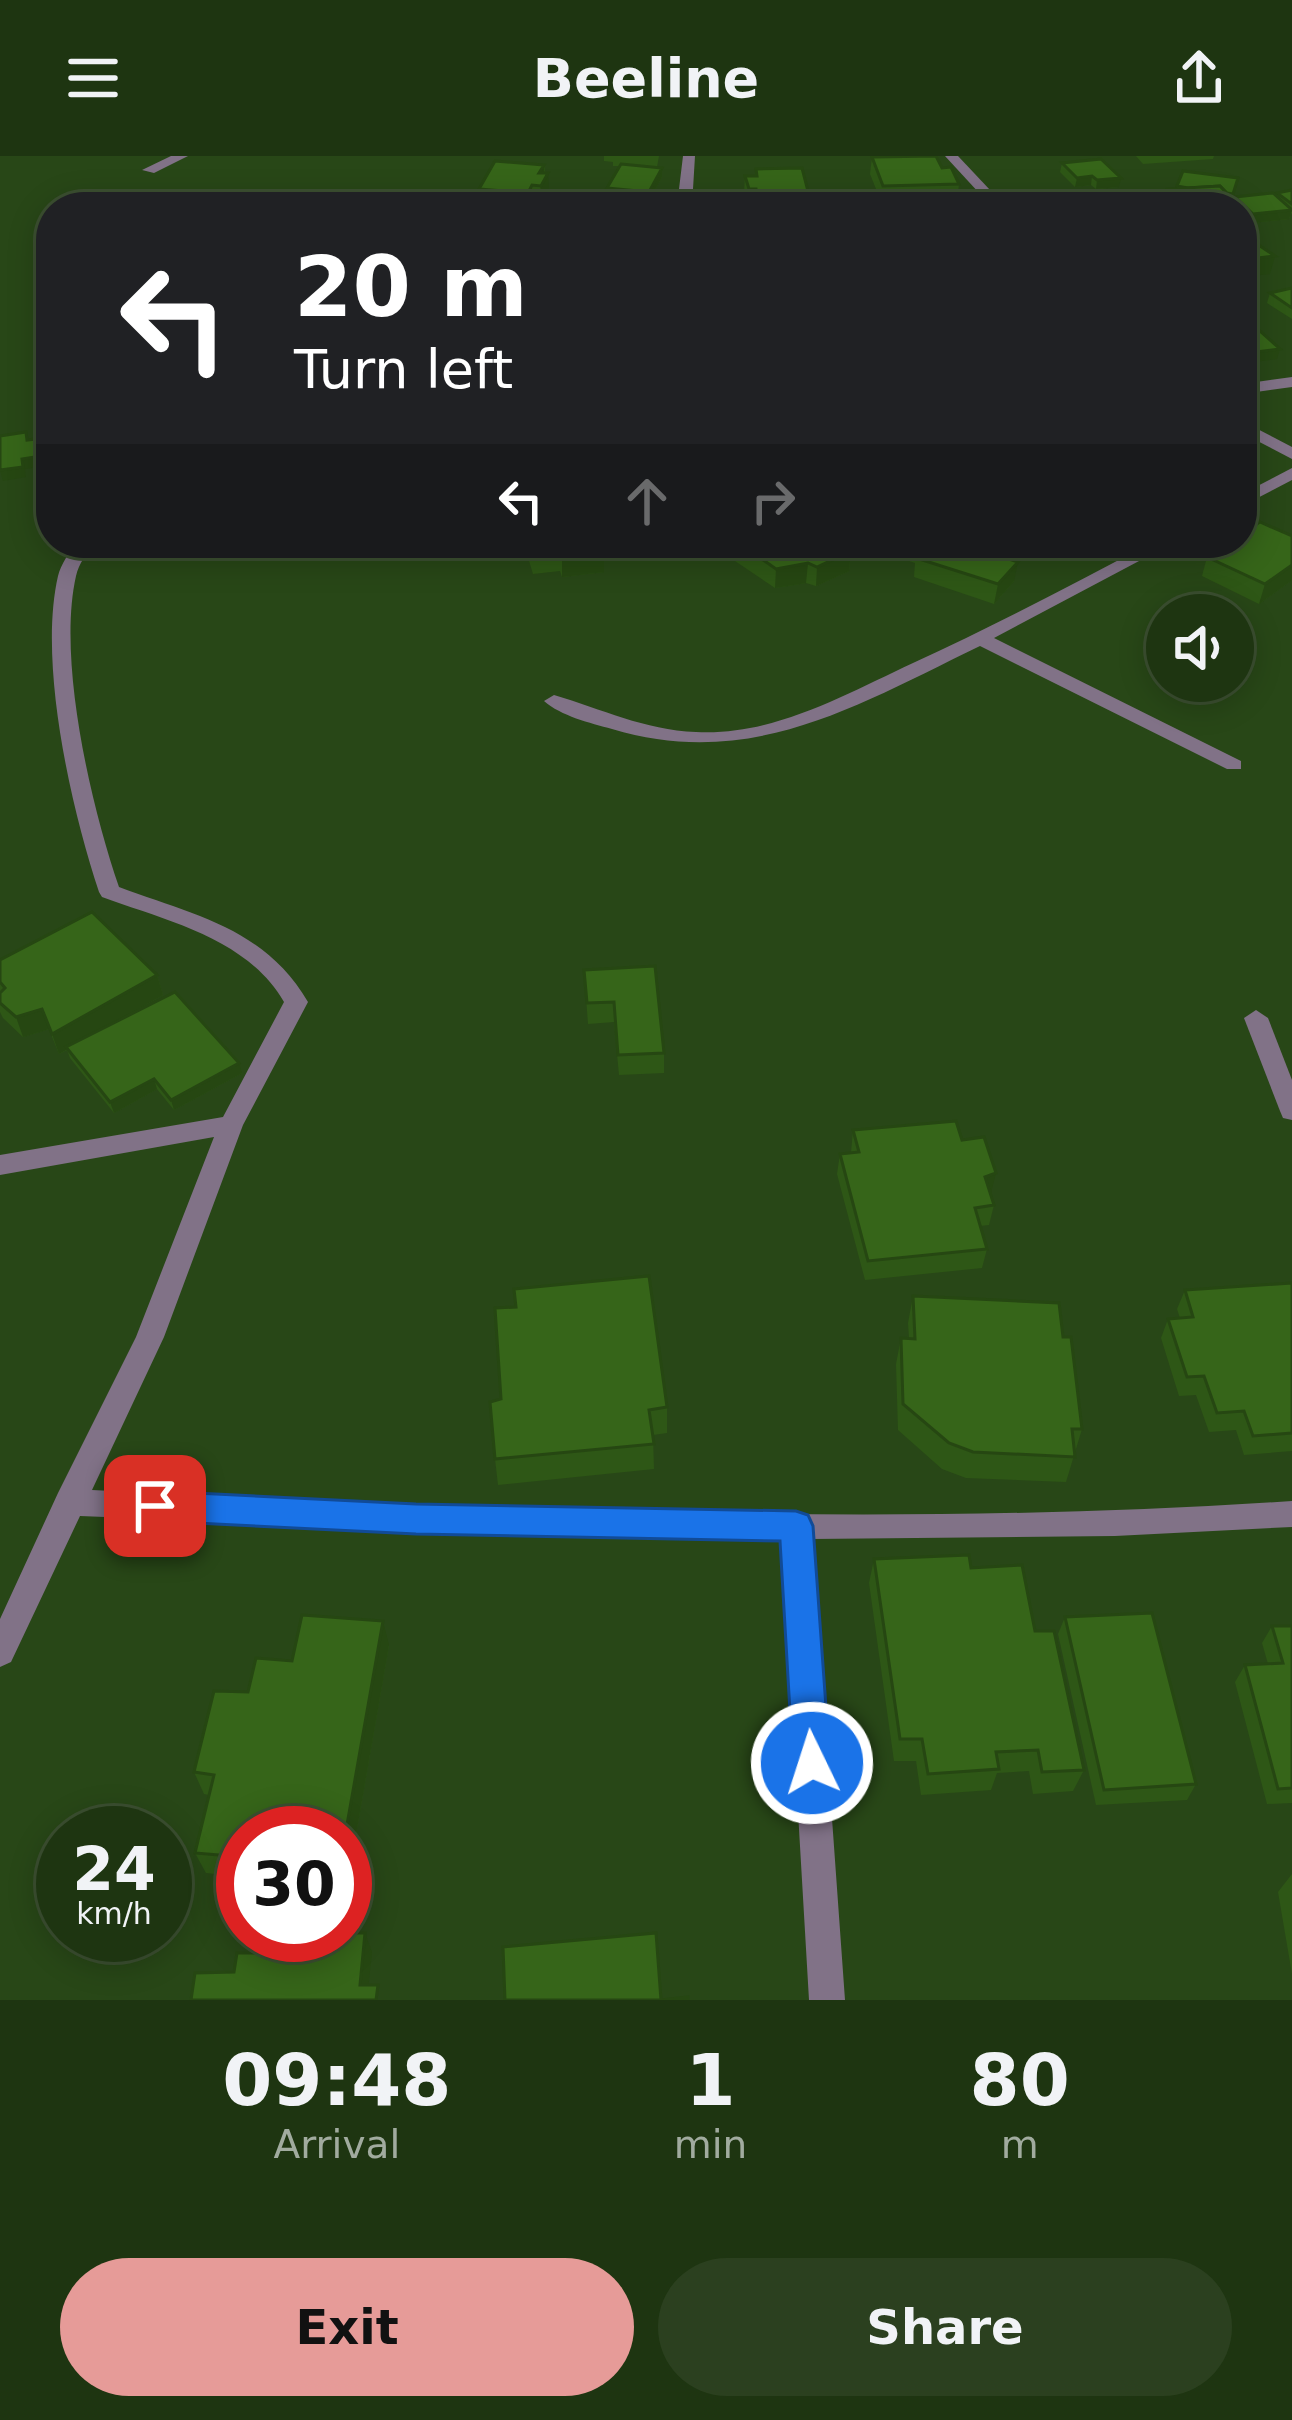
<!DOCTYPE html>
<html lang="en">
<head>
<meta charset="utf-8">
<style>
  body { margin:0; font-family:"DejaVu Sans",sans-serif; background:#2b401f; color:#f1f3f6; height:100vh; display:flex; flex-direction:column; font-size:45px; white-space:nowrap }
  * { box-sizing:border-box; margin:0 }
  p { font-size:39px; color:#a1ab9f }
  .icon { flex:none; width:66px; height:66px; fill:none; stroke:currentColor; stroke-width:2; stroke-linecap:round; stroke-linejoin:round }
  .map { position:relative; height:1844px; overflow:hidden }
  .drawer { display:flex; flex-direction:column; background:#1e3511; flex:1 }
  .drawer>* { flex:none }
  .banner { position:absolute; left:36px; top:36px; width:1221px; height:366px; border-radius:48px; box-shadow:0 6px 30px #0003,0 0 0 3px #3c5031; background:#202124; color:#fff; overflow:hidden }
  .buttons { position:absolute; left:1146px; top:438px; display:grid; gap:24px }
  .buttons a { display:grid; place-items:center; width:108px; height:108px; border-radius:50%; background:#1e3511; box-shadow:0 6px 30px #0003,0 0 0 3px #3c5031; font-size:60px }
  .speed { position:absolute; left:36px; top:1650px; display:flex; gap:24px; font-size:60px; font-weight:700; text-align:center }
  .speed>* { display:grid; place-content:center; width:156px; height:156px; border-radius:50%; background:#1e3511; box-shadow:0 6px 30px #0003,0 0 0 3px #3c5031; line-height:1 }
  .speed small { font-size:30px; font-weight:400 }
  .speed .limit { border:18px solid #d22; background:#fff; color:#111 }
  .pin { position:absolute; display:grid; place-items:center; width:102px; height:102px; color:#fff; margin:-51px; border-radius:24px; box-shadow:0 6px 18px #0006 }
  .me { position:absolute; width:132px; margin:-66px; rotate:356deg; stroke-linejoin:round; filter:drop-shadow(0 0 9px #0008) }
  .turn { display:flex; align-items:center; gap:42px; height:252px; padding:0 60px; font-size:54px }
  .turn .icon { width:156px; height:156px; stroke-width:2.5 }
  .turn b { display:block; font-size:84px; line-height:102px }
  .lanes { display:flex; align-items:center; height:114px; padding:0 60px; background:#0003; justify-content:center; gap:60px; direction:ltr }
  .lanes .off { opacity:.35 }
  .eta { display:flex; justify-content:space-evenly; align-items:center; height:204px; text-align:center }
  .eta b { font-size:72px; font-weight:700; line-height:84px }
  .action { display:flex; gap:24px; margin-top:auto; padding:24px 60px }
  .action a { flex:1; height:138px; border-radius:72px; background:#e69b98; color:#111; font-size:48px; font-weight:700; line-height:138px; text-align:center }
  .action a+a { background:#2b401f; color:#f1f3f6 }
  header { display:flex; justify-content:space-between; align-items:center; height:156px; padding:0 60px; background:#1e3511; font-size:54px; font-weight:700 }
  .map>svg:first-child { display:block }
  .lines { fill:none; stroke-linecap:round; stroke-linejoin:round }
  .street { fill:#817287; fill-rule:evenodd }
  .wall { fill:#2e5716 }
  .shaded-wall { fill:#264712 }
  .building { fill:#366519; stroke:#264712; stroke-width:3 }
  .route { fill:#1a73e8; stroke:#114b97; stroke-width:3 }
</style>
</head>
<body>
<header><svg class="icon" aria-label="menu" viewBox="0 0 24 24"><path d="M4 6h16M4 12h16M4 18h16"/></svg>Beeline<svg class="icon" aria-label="share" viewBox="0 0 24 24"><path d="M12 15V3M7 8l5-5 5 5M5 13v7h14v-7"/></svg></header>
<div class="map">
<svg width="1292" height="1844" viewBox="0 0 1292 1844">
  <rect width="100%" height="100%" fill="#284717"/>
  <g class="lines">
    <!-- street -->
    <g class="street">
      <polygon points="171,0 188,0 154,17 142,14"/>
      <polygon points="683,0 695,0 693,33 686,51 672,51 679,33"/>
      <polygon points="945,0 958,0 1006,51 992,51"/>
      <polygon points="1292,221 1292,231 1242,238 1242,228"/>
      <polygon points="1242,265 1292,291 1292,303 1242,277"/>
      <polygon points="1292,312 1292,324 1242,350 1242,338"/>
      <path d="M 76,387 L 94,387 C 87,397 79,407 76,420 C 57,504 91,650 119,731 C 194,759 265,772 308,846 L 243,969 L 164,1181 L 92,1334 C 491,1353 893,1372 1292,1345 L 1292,1371 L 1115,1380 L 812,1383 L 845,1844 L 809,1844 L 782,1382 L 503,1377 L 80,1360 L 11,1506 L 0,1511 L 0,1463 L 58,1337 L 136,1181 L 214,981 L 0,1019 L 0,999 L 223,961 L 284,846 C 247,782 167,765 102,741 L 99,736 C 71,652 38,507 58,420 C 61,408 69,397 76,387 Z"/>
      <path d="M 1151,387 L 1173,387 L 994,482 L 1241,605 L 1241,613 L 1227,613 L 980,490 C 858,549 751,615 612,573 C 590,567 561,560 544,545 L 554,539 C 602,553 644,574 696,576 C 774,580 844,539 913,507 C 993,470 1072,429 1151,387 Z"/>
      <polygon points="1256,854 1268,862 1292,924 1292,964 1283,962 1280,955 1244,862"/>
    </g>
  </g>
  <!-- wall -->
  <g class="wall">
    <polygon points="604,0 659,0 657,11 662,12 662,21 649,45 607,41 607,32 620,10 613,10 613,6 604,5"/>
    <polygon points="1136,0 1214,0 1213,3 1143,8"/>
    <polygon points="872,1 942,12 959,28 957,45 882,48 870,18"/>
    <polygon points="1062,7 1119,31 1096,33 1091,29 1075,31 1060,16"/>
    <polygon points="544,9 549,35 542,48 532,47 530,51 480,51 479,33"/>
    <polygon points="756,13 809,39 808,51 748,50 744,37 745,20 755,20"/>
    <polygon points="1183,15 1238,22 1232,43 1234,45 1235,41 1276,40 1277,37 1292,34 1292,58 1291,57 1289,63 1251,67 1242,59 1242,51 1165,51 1168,33 1177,33"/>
    <polygon points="1292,132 1292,163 1267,147 1270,137"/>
    <polygon points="1292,380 1292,424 1259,448 1202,420 1207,401"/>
    <polygon points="474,387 600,387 604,416 562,421 560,415 533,418 527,398 499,401 497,395 477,397"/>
    <polygon points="733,387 839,387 851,395 849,415 816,430 806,427 775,432 732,403"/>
    <polygon points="911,387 999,387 1012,391 1010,403 1014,425 994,448 914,421 915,407 909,405"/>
    <polygon points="0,804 157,819 163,839 117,865 242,917 174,954 157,933 114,957 70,902 67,894 59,898 49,873 23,881 3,862 0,856"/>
    <polygon points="584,814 664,897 664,917 619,919 614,866 588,868"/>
    <polygon points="853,974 962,984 991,1037 994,1049 989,1069 980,1070 987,1093 982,1112 865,1124 837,1018 840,998 851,997"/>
    <polygon points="1292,1127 1292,1295 1244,1299 1236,1274 1209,1276 1196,1239 1179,1240 1161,1182 1168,1163 1180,1162 1177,1153 1185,1134"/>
    <polygon points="913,1140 1063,1181 1082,1273 1066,1326 966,1322 942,1313 898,1274 896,1208 901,1182 909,1182 908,1167"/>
    <polygon points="501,1243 667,1251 667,1277 653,1279 654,1313 498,1329 495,1303"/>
    <polygon points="874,1403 971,1412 1035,1475 1084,1614 1073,1635 1033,1638 1029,1615 997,1617 991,1634 921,1639 916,1605 894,1605 869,1427"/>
    <polygon points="1065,1461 1196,1628 1187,1644 1096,1649 1058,1478"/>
    <polygon points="1272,1470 1292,1470 1292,1647 1267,1648 1235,1526 1245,1509 1268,1508 1262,1487"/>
    <polygon points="389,1489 347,1730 345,1730 345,1677 243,1677 243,1721 206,1717 195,1697 209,1639 204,1638 194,1616 248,1536"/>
    <polygon points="1292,1718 1292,1818 1278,1736"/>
  </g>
  <!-- shaded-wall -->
  <g class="shaded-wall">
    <polygon points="544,9 545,24 548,17 549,35 542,48 539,17"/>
    <polygon points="662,12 662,21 649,45 649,36"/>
    <polygon points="1092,20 1091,29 1075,31 1077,22"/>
    <polygon points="1121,22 1119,31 1096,33 1097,24"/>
    <polygon points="532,29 532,47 528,51 528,37"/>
    <polygon points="1292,54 1289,63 1251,67 1253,58"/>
    <polygon points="1275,100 1270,118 1242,121 1242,104"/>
    <polygon points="1280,193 1277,203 1246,207 1248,197"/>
    <polygon points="45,282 51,309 25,313 26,321 3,325 0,314 22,303"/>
    <polygon points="498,387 526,387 527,398 499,401"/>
    <polygon points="851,395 849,415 816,430 817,411"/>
    <polygon points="604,397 604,416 562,421 562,402"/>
    <polygon points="1018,406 1014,425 994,448 998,428"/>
    <polygon points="808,407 806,427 775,432 776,413"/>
    <polygon points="1292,409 1292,424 1259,448 1265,428"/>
    <polygon points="157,819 163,839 59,898 52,878"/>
    <polygon points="42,853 49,873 23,881 16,861"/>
    <polygon points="239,907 242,917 174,954 171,944"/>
    <polygon points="154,923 157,933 114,957 110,946"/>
    <polygon points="996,1017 991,1037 981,1041 985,1021"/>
    <polygon points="383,1465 389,1489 347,1730 345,1724 345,1680"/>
    <polygon points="365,1777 372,1796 367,1844 360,1829"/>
  </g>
  <!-- building -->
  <g class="building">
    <polygon points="936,0 942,12 951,11 959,28 883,30 872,1"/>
    <polygon points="1101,3 1121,22 1097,24 1092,20 1077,22 1062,7"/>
    <polygon points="495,5 544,9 539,17 548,17 541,30 532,29 528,37 479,33"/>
    <polygon points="621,8 662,12 649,36 607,32"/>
    <polygon points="802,12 809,39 757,41 756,33 749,33 745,20 757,20 756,13"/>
    <polygon points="1183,15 1238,22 1233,38 1227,37 1220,30 1188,32 1177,30"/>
    <polygon points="1220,30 1239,51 1184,51 1168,33"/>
    <polygon points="1292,34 1292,48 1277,37"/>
    <polygon points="1273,37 1292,54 1253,58 1235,41"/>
    <polygon points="919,44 926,51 866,51"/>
    <polygon points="1242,78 1275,100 1242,104"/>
    <polygon points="1292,132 1292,152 1270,137"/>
    <polygon points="1242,159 1280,193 1248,197 1245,194 1247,186 1242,182 1244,180"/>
    <polygon points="26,276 27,284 45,282 48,299 22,303 23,311 0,314 0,280"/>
    <polygon points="1260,366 1292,380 1292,409 1265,428 1207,401 1228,387 1242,387 1242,377"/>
    <polygon points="529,387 600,387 604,397 562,402 559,395 532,398"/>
    <polygon points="739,387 839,387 851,395 817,411 808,407 776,413"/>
    <polygon points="918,387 999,387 1012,391 1003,401 1018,406 998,428 916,402 927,390"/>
    <polygon points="92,756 157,819 52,878 42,853 16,861 0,847 0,837 5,832 0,826 0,804"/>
    <polygon points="655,810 664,897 618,899 614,846 587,847 584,814"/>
    <polygon points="175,836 239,907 171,944 154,923 110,946 66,891"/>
    <polygon points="956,965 962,984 984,981 996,1017 985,1021 994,1049 975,1052 987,1093 868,1105 840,998 859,996 853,974"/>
    <polygon points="649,1120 667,1251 649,1254 654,1288 495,1303 490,1246 501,1243 495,1152 516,1151 514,1133"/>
    <polygon points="1292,1127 1292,1277 1253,1280 1244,1255 1217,1257 1204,1220 1187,1221 1168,1163 1193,1161 1185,1134"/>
    <polygon points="913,1140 1059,1147 1063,1181 1071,1181 1082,1273 1072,1273 1075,1301 973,1296 949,1287 903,1248 901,1182 915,1183"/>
    <polygon points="969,1399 971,1412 1022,1409 1035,1475 1054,1475 1084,1614 1042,1616 1038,1594 996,1596 999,1613 928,1618 922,1583 900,1583 874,1403"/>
    <polygon points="1152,1457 1196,1628 1104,1634 1065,1461"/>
    <polygon points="302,1459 383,1465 345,1680 345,1677 243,1677 243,1701 195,1697 214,1619 194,1616 214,1535 248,1536 256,1502 292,1505"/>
    <polygon points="1272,1470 1292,1470 1292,1632 1278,1633 1245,1509 1283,1507"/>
    <polygon points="345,1777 365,1777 360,1829 378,1829 376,1844 191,1844 195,1817 234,1816 237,1797 282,1797 284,1779 345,1779"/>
    <polygon points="656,1777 661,1844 688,1841 688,1844 505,1844 503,1791"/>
  </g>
  <!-- route -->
  <polygon class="route" points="155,1335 416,1348 796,1355 808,1359 813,1370 830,1607 824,1620 812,1625 799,1620 793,1607 780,1385 416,1378 155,1365 143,1361 139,1350 143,1339"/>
</svg>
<div class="buttons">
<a><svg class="icon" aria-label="sound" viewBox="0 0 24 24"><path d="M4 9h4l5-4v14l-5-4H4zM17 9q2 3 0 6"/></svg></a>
</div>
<div class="speed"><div>24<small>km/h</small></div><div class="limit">30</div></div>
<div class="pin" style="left:155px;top:1350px;background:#d93025"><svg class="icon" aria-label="arrive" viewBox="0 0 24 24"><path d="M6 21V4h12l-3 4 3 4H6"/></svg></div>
<svg class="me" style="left:812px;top:1607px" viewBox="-20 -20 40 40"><circle r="17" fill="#1a73e8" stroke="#fff" stroke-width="3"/><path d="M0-11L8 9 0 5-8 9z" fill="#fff"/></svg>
<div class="banner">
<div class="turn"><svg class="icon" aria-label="left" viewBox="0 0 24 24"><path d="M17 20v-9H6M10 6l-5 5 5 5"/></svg><div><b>20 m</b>Turn left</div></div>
<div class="lanes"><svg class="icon" aria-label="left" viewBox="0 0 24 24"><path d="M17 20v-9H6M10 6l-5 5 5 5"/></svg><svg class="icon off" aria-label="ahead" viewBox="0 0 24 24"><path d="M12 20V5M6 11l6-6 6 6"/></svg><svg class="icon off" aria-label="right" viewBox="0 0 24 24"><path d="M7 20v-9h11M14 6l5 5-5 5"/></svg></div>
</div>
</div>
<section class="drawer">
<div class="eta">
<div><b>09:48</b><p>Arrival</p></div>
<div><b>1</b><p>min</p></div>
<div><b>80</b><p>m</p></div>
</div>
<div class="action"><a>Exit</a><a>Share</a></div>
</section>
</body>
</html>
